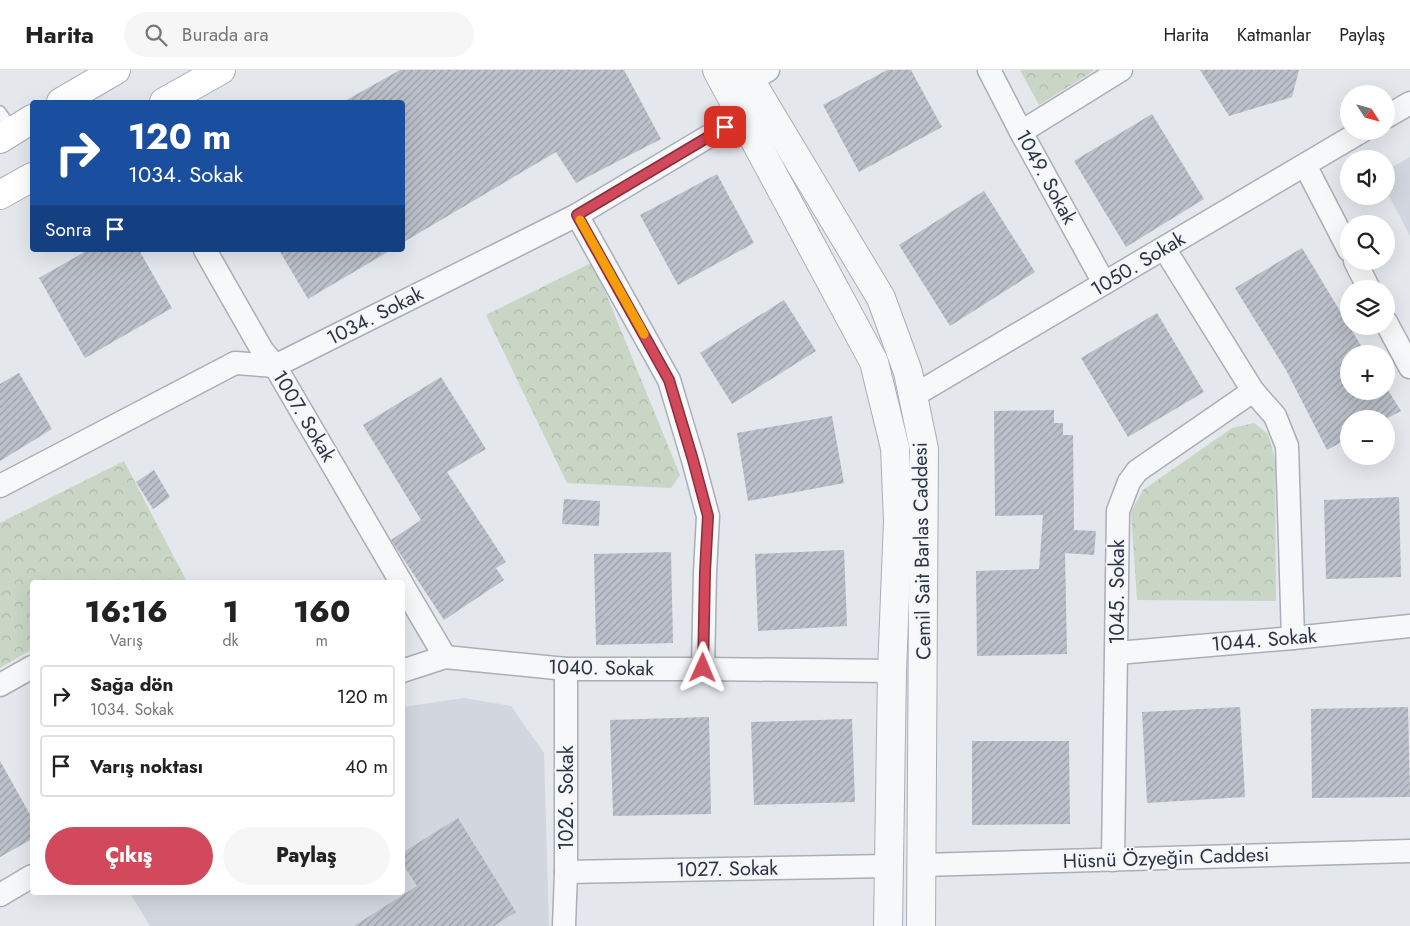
<!DOCTYPE html>
<html lang="tr">
<head>
<meta charset="utf-8">
<style>
  body { margin:0; font-family:Jost,sans-serif; background:#f6f6f6; color:#222; height:100vh; display:flex; flex-direction:column; font-size:19px; white-space:nowrap }
  * { box-sizing:border-box; margin:0 }
  p { font-size:16px; color:#767676 }
  .icon { flex:none; width:28px; height:28px; fill:none; stroke:currentColor; stroke-width:2; stroke-linecap:round; stroke-linejoin:round }
  .map { position:relative; flex:1; overflow:hidden }
  .side { position:absolute; left:30px; top:510px; width:375px; height:315px; display:flex; flex-direction:column; background:#fff; border-radius:5px; box-shadow:0 5px 20px #0002 }
  .side>* { flex:none }
  .guide { position:absolute; left:30px; top:30px; width:375px; height:152px; border-radius:5px; box-shadow:0 5px 20px #0002; background:#1a4fa0; color:#fff; overflow:hidden }
  .needle { width:32px; rotate:126deg }
  .controls { position:absolute; left:1340px; top:15px; display:grid; gap:10px }
  .controls a { display:grid; place-items:center; width:55px; height:55px; border-radius:50%; background:#fff; box-shadow:0 5px 20px #0002; font-size:25px }
  .pin { position:absolute; display:grid; place-items:center; width:42px; height:42px; color:#fff; margin:-21px; border-radius:10px; box-shadow:0 2px 8px #0006 }
  .me { position:absolute; width:55px; margin:-28px; rotate:1deg; stroke-linejoin:round; filter:drop-shadow(0 0 4px #0008) }
  .turn { display:flex; align-items:center; gap:18px; height:105px; padding:0 15px; font-size:22px }
  .turn .icon { width:65px; height:65px; stroke-width:2.5 }
  .turn b { display:block; font-size:35px; line-height:42px }
  .then { display:flex; align-items:center; height:48px; padding:0 15px; background:#0003; gap:10px; font-size:19px }
  .eta { display:flex; justify-content:space-evenly; align-items:center; height:85px; text-align:center }
  .eta b { font-size:30px; font-weight:800; line-height:35px }
  .button { display:flex; gap:10px; margin-top:auto; padding:10px 15px }
  .button a { flex:1; height:58px; border-radius:30px; background:#d1495b; color:#fff; font-size:20px; font-weight:800; line-height:58px; text-align:center }
  .button a+a { background:#f6f6f6; color:#222 }
  ul { padding:0; list-style:none }
  li { display:flex; align-items:center; gap:15px; height:62px; margin:0 10px 8px; padding:0 5px; border:2px solid #e0e0e0; border-radius:5px }
  li div { flex:1 }
  li b { display:block; font-size:19px }
  li em { font-style:normal }
  header { display:flex; align-items:center; gap:30px; box-sizing:border-box; height:70px; padding:0 25px; background:#fff; border-bottom:1px solid #e0e0e0 }
  header strong { font-size:24px }
  nav { display:flex; gap:28px; margin-inline-start:auto; font-size:18px }
  .search { width:350px; height:45px; background:#f6f6f6; display:flex; align-items:center; gap:12px; box-sizing:border-box; padding:0 18px; border-radius:28px; color:#767676; font-size:19px }
  .map>svg:first-child { display:block }
  .built { fill:#d2d6de }
  .forest { fill:url(#forest-crowns) }
  .building { fill:url(#building-hatch) }
  .lines { fill:none; stroke-linecap:round; stroke-linejoin:round }
  .service-casing { stroke:#a9aeb7; stroke-width:14 }
  .minor-casing { stroke:#a9aeb7; stroke-width:25 }
  .tertiary-casing { stroke:#a9aeb7; stroke-width:30 }
  .secondary-casing { stroke:#a9aeb7; stroke-width:30 }
  .service { stroke:#f7f8fa; stroke-width:11 }
  .minor { stroke:#f7f8fa; stroke-width:22 }
  .tertiary { stroke:#f7f8fa; stroke-width:28 }
  .secondary { stroke:#fff; stroke-width:28 }
  .route-casing { stroke:#882f3b; stroke-width:12 }
  .route { stroke:#d1495b; stroke-width:9 }
  .slow { stroke:#f59e0b; stroke-width:9 }
  .labels { text-anchor:middle; dominant-baseline:central; stroke-width:4; stroke-linejoin:round; paint-order:stroke }
  .street-label { font-size:20px; fill:#2b3445; stroke:#f4f6f9 }
</style>
</head>
<body>
<header>
<strong>Harita</strong>
<div class="search"><svg class="icon" aria-label="search" viewBox="0 0 24 24"><circle cx="10" cy="10" r="6"/><path d="M15 15l6 6"/></svg>Burada ara</div>
<nav><a>Harita</a><a>Katmanlar</a><a>Paylaş</a></nav>
</header>
<div class="map">
<svg width="1410" height="856" viewBox="0 0 1410 856">
  <defs>
    <pattern id="forest-crowns" width="20" height="18" patternUnits="userSpaceOnUse" patternTransform="scale(1.25)"><rect width="20" height="18" fill="#c9d6c5"/><path d="M2 6a3 3 0 1 1 6 0M12 15a3 3 0 1 1 6 0" fill="none" stroke="#adb8ab"/></pattern>
    <pattern id="building-hatch" width="6" height="6" patternUnits="userSpaceOnUse" patternTransform="scale(1.25)"><rect width="6" height="6" fill="#bbc0ca"/><path d="M-1 1l2-2M0 6l6-6M5 7l2-2" fill="none" stroke="#989da6"/></pattern>
  </defs>
  <rect width="100%" height="100%" fill="#e4e7ec"/>
  <!-- built -->
  <g class="built">
    <polygon points="1410,87 1410,166 1389,126 1389,99"/>
    <polygon points="464,628 511,636 544,683 549,856 150,856 130,823 402,822 403,637"/>
  </g>
  <!-- forest -->
  <g class="forest">
    <polygon points="1020,0 1095,0 1039,35"/>
    <polygon points="593,192 680,405 671,418 567,413 486,245"/>
    <polygon points="1254,353 1268,364 1275,389 1276,531 1137,530 1131,442 1143,420 1232,358"/>
    <polygon points="124,391 187,512 32,512 32,579 0,598 0,453"/>
  </g>
  <!-- building -->
  <g class="building">
    <polygon points="400,0 624,0 661,69 576,113 556,82 402,173 402,32 343,32"/>
    <polygon points="887,0 911,0 942,57 859,102 823,35"/>
    <polygon points="1200,0 1299,0 1292,27 1229,46"/>
    <polygon points="1152,44 1204,129 1126,177 1074,91"/>
    <polygon points="717,104 754,173 678,215 640,145"/>
    <polygon points="984,121 1035,202 950,256 899,175"/>
    <polygon points="1302,178 1366,284 1349,284 1349,321 1386,321 1386,317 1401,341 1386,349 1349,349 1349,368 1327,380 1286,300 1235,218"/>
    <polygon points="88,180 139,180 172,238 85,288 39,208"/>
    <polygon points="279,180 391,180 308,229"/>
    <polygon points="784,230 816,281 732,334 700,283"/>
    <polygon points="1157,243 1204,322 1128,367 1081,288"/>
    <polygon points="19,303 52,359 0,391 0,314"/>
    <polygon points="441,307 486,379 447,402 506,492 496,498 504,510 444,550 391,470 421,450 363,355"/>
    <polygon points="1054,340 1054,353 1063,353 1063,365 1073,365 1074,460 1096,461 1094,485 1065,483 1067,584 977,586 976,501 1039,499 1043,445 995,446 994,341"/>
    <polygon points="832,346 844,413 748,431 737,363"/>
    <polygon points="154,400 170,427 153,439 136,412"/>
    <polygon points="1399,427 1401,507 1326,509 1324,430"/>
    <polygon points="564,429 600,431 599,456 562,454"/>
    <polygon points="844,480 847,556 758,561 755,484"/>
    <polygon points="671,482 673,573 596,575 594,484"/>
    <polygon points="1240,637 1245,727 1147,733 1142,642"/>
    <polygon points="1408,637 1410,727 1312,728 1311,639"/>
    <polygon points="709,647 711,744 613,746 610,650"/>
    <polygon points="852,649 855,732 754,735 751,652"/>
    <polygon points="972,671 1069,671 1070,754 972,755"/>
    <polygon points="0,691 32,748 32,769 0,787"/>
    <polygon points="458,748 516,842 494,856 354,856 417,816 402,793 402,783"/>
  </g>
  <g class="lines">
    <!-- service casing -->
    <g class="service-casing">
      <polyline id="service" points="0,42 13,61"/>
    </g>
    <!-- minor casing -->
    <g class="minor-casing">
      <g id="minor">
        <polyline points="989,0 1021,62 1104,213"/>
        <polyline points="750,11 768,0"/>
        <polyline points="1386,47 1410,33"/>
        <polyline points="1021,62 1121,0"/>
        <polyline points="1305,95 1349,180"/>
        <polyline points="577,145 669,310 693,390 708,446 705,502 703,599"/>
        <polyline points="1164,178 1253,321 1275,346 1287,376 1293,568"/>
        <polyline points="205,180 262,280 275,296 401,512"/>
        <polyline points="1355,191 1369,219"/>
        <polyline points="1386,252 1410,297"/>
        <polyline points="913,326 1362,61"/>
        <polyline points="0,416 235,293 275,296 577,145 741,47"/>
        <polyline points="402,514 445,587"/>
        <polyline points="1117,583 1293,568 1410,556"/>
        <polyline points="402,601 445,587 566,599 703,599 892,601"/>
        <polyline points="0,615 32,597"/>
        <polyline points="1113,790 1118,441 1129,412 1137,401 1253,321"/>
        <polyline points="922,795 1410,781"/>
        <polyline points="566,802 888,796"/>
        <polyline points="0,825 32,806"/>
        <polyline points="564,856 566,802 566,599"/>
      </g>
    </g>
    <!-- tertiary casing -->
    <g class="tertiary-casing">
      <g id="tertiary">
        <polyline points="717,0 874,292 895,378 898,451 892,601 888,856"/>
        <polyline points="744,0 881,228 908,302 924,379 921,856"/>
      </g>
    </g>
    <!-- secondary casing -->
    <g class="secondary-casing">
      <g id="secondary">
        <polyline points="61,32 116,0"/>
        <polyline points="164,32 221,0"/>
        <polyline points="0,69 32,49"/>
        <polyline points="0,125 32,107"/>
      </g>
    </g>
    <!-- service -->
    <use href="#service" class="service"/>
    <!-- minor -->
    <use href="#minor" class="minor"/>
    <!-- tertiary -->
    <use href="#tertiary" class="tertiary"/>
    <!-- secondary -->
    <use href="#secondary" class="secondary"/>
  </g>
  <g class="lines">
    <!-- route casing -->
    <g class="route-casing">
      <polyline id="route" points="703,598 705,502 708,446 693,390 669,310 577,145 725,57"/>
    </g>
    <!-- route -->
    <use href="#route" class="route"/>
    <!-- slow -->
    <polyline class="slow" points="580,150 644,264"/>
  </g>
  <g class="labels">
    <!-- street labels -->
    <g class="street-label">
      <text transform="translate(1046 107) rotate(61)">1049. Sokak</text>
      <text transform="translate(1138 194) rotate(-31)">1050. Sokak</text>
      <text transform="translate(375 246) rotate(-27)">1034. Sokak</text>
      <text transform="translate(304 346) rotate(59)">1007. Sokak</text>
      <text transform="translate(922 481) rotate(-91)">Cemil Sait Barlas Caddesi</text>
      <text transform="translate(1117 522) rotate(-90)">1045. Sokak</text>
      <text transform="translate(1264 570) rotate(-5)">1044. Sokak</text>
      <text transform="translate(601 598) rotate(1)">1040. Sokak</text>
      <text transform="translate(566 728) rotate(-90)">1026. Sokak</text>
      <text transform="translate(1166 788) rotate(-2)">Hüsnü Özyeğin Caddesi</text>
      <text transform="translate(727 799) rotate(-1)">1027. Sokak</text>
    </g>
  </g>
</svg>
<div class="controls">
<a><svg class="needle" viewBox="-14 -14 28 28"><path d="M0-13l5 13h-10z" fill="#e53935"/><path d="M0 13l5-13h-10z" fill="#767676"/></svg></a>
<a><svg class="icon" aria-label="sound" viewBox="0 0 24 24"><path d="M4 9h4l5-4v14l-5-4H4zM17 9q2 3 0 6"/></svg></a>
<a><svg class="icon" aria-label="search" viewBox="0 0 24 24"><circle cx="10" cy="10" r="6"/><path d="M15 15l6 6"/></svg></a>
<a><svg class="icon" aria-label="layers" viewBox="0 0 24 24"><path d="M12 4l9 5-9 5-9-5zM3 14l9 5 9-5"/></svg></a>
<a>+</a>
<a>−</a>
</div>
<div class="pin" style="left:725px;top:57px;background:#d93025"><svg class="icon" aria-label="arrive" viewBox="0 0 24 24"><path d="M6 21V4h12l-3 4 3 4H6"/></svg></div>
<svg class="me" style="left:703px;top:598px" viewBox="-20 -20 40 40"><path d="M0-17L14 15 0 8-14 15z" fill="#d1495b" stroke="#fff" stroke-width="4"/></svg>
<div class="guide">
<div class="turn"><svg class="icon" aria-label="right" viewBox="0 0 24 24"><path d="M7 20v-9h11M14 6l5 5-5 5"/></svg><div><b>120 m</b>1034. Sokak</div></div>
<div class="then">Sonra<svg class="icon" aria-label="arrive" viewBox="0 0 24 24"><path d="M6 21V4h12l-3 4 3 4H6"/></svg></div>
</div>
<section class="side">
<div class="eta">
<div><b>16:16</b><p>Varış</p></div>
<div><b>1</b><p>dk</p></div>
<div><b>160</b><p>m</p></div>
</div>
<ul>
<li><svg class="icon" aria-label="right" viewBox="0 0 24 24"><path d="M7 20v-9h11M14 6l5 5-5 5"/></svg><div><b>Sağa dön</b><p>1034. Sokak</p></div><em>120 m</em></li>
<li><svg class="icon" aria-label="arrive" viewBox="0 0 24 24"><path d="M6 21V4h12l-3 4 3 4H6"/></svg><div><b>Varış noktası</b></div><em>40 m</em></li>
</ul>
<div class="button"><a>Çıkış</a><a>Paylaş</a></div>
</section>
</div>
</body>
</html>
